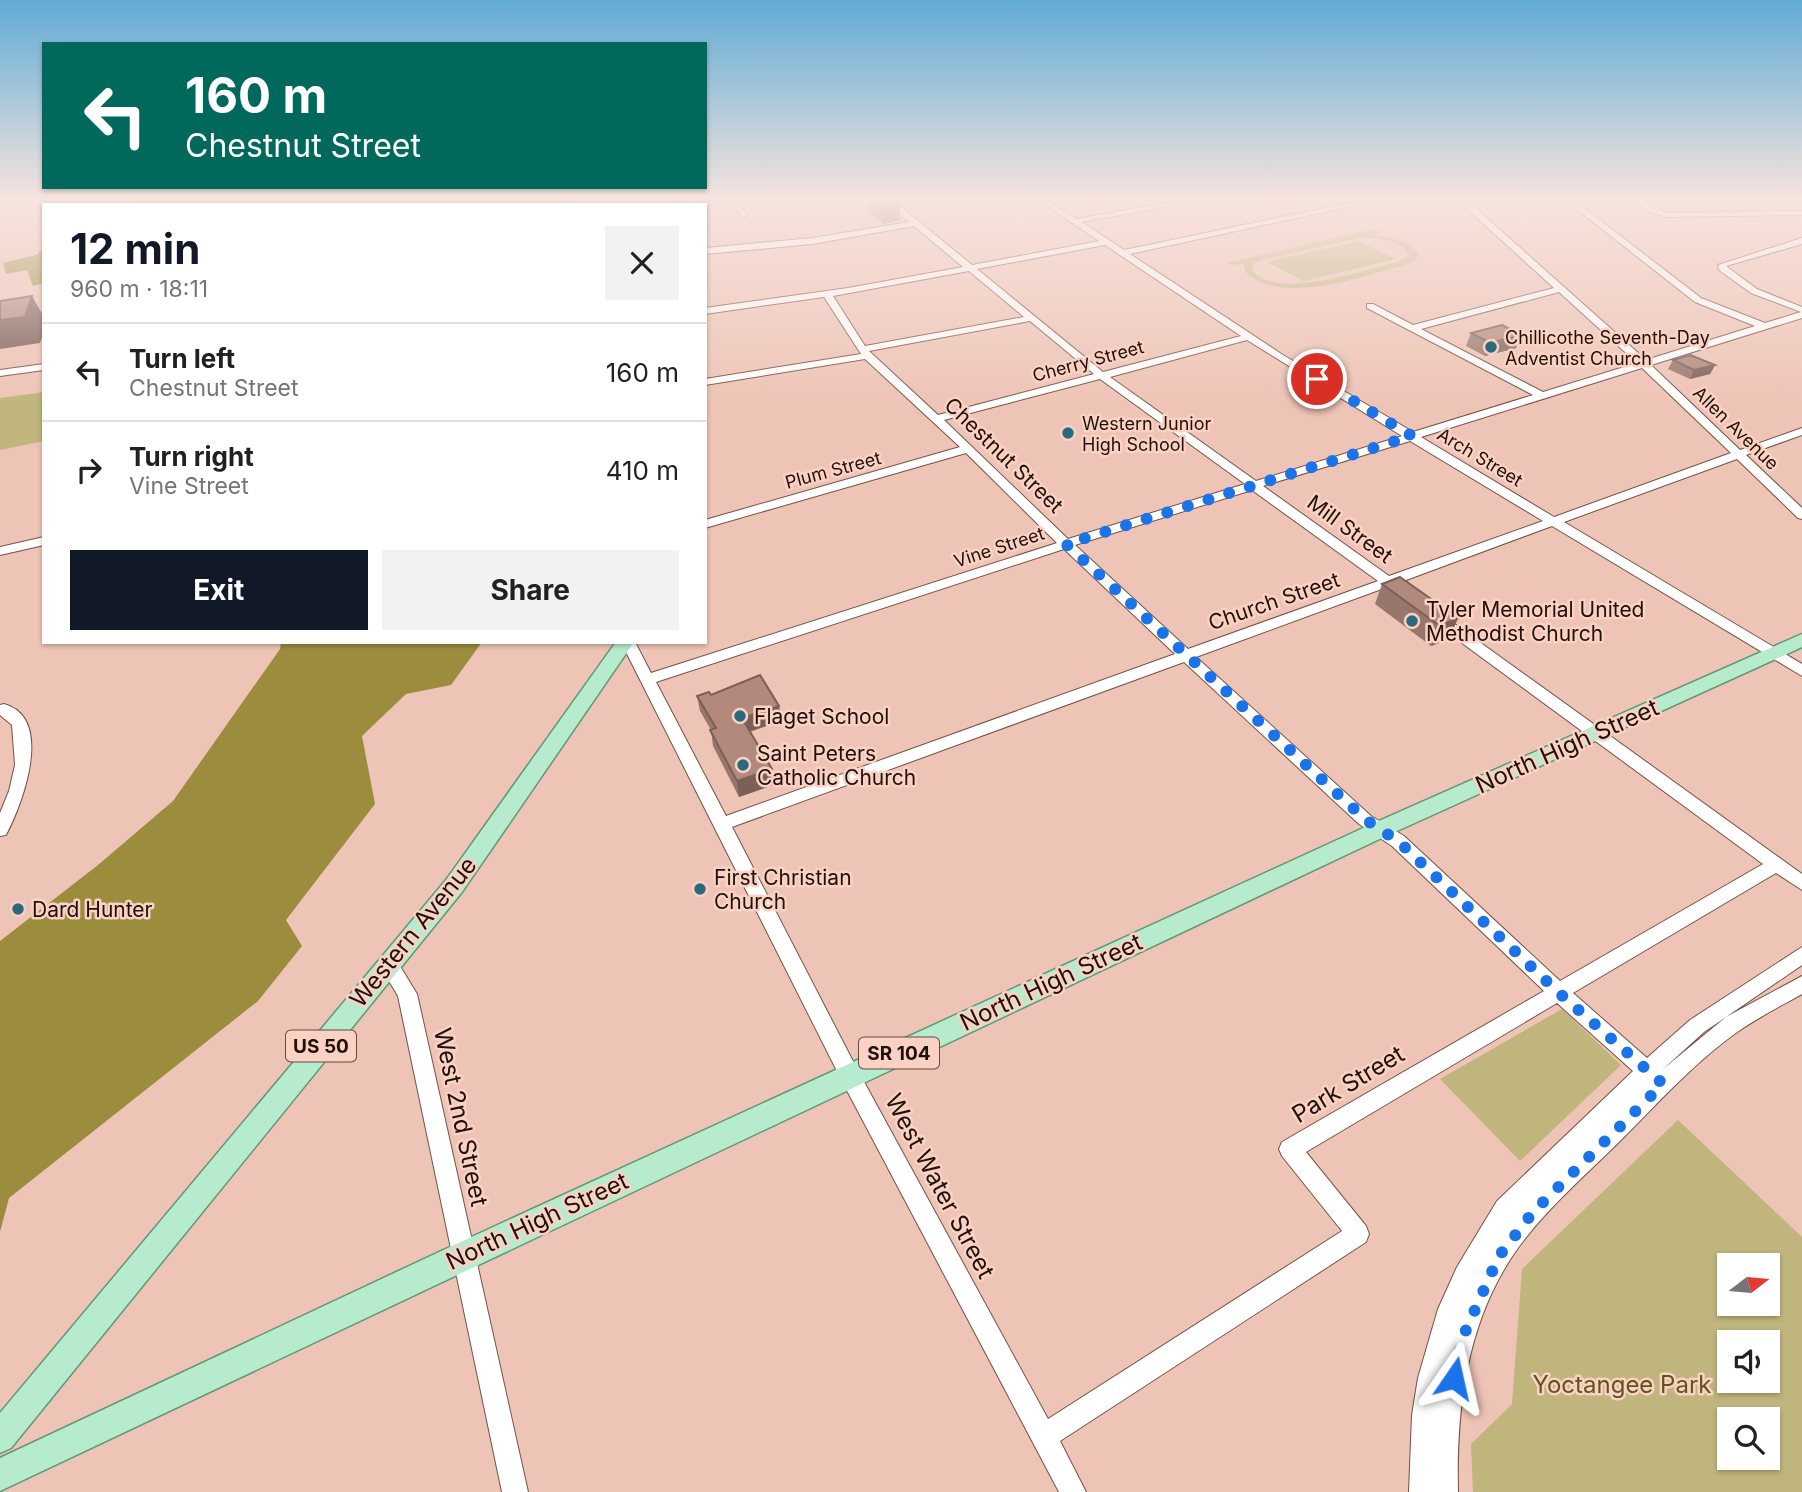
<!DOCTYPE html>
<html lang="en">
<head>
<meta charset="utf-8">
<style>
  body { margin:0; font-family:Inter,sans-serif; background:#f2f2f2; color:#202124; height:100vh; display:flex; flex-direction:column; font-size:26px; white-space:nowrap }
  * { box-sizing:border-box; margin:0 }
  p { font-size:23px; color:#757577 }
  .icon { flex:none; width:38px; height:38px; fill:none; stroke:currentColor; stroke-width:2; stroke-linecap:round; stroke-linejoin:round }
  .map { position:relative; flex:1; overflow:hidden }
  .sheet { position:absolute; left:42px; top:203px; width:665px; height:441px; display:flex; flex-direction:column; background:#fff; border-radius:0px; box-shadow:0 2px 5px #0004 }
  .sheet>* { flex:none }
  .top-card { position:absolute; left:42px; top:42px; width:665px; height:147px; border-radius:0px; box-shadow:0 2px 5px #0004; background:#00695c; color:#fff; overflow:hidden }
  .needle { width:46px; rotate:74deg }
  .tools { position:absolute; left:1717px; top:1253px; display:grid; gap:14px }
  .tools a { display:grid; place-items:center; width:63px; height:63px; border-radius:0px; background:#fff; box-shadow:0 2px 5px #0004; font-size:35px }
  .pin { position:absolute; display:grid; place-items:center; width:60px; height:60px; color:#fff; margin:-30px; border:4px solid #fff; border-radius:50%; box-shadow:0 2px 7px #0007 }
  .me { position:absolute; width:77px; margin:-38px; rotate:11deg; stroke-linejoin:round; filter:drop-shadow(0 0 5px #0008) }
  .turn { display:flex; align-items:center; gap:24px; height:147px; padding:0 28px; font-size:32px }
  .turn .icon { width:91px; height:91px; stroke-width:2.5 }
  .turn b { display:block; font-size:49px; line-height:60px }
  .round { display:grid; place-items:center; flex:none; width:74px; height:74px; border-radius:0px; background:#f2f2f2 }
  .summary { display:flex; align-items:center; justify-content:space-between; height:119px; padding:0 28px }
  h1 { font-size:42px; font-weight:700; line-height:52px; color:#111827 }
  .button { display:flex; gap:14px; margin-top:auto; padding:14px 28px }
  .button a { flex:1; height:80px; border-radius:0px; background:#111827; color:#fff; font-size:28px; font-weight:700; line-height:80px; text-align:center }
  .button a+a { background:#f2f2f2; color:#202124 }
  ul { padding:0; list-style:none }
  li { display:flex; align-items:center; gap:21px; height:98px; padding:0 28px; border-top:2px solid #e0e0e0 }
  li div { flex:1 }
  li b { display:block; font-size:26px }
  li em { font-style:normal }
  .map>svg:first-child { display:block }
  .green { fill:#bfb57d; fill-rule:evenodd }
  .forest { fill:#9c8d3e }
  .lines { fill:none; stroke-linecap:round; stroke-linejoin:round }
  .minor-casing { stroke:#755246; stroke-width:2 }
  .major-casing { stroke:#629675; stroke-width:3 }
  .minor { fill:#fff; fill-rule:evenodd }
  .major { fill:#b6ebce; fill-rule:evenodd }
  .wall { fill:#98766c }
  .shaded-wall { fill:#7c6058 }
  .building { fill:#b1897d; stroke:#7c6058; stroke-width:2 }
  .route { stroke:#1a73e8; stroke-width:12; stroke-dasharray:0 21.6 }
  .poi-dot { fill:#296b7d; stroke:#fbd1c3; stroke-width:2.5 }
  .labels { text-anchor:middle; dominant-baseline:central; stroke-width:5; stroke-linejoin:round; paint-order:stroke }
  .far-poi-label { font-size:18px; fill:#1f110c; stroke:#fbd1c3; text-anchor:start }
  .far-street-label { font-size:18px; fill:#1f110c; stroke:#fbd1c3 }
  .shield { fill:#fbd1c3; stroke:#614b43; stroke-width:2 }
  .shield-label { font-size:19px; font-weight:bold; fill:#1f110c }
  .street-label { font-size:21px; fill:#1f110c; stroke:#fbd1c3 }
  .poi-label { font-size:21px; fill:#1f110c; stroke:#fbd1c3; text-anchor:start }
  .near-street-label { font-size:24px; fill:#1f110c; stroke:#fbd1c3 }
  .near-park-label { font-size:24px; fill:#60551a; stroke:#fbd1c3 }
</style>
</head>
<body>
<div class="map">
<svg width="1802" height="1492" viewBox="0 0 1802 1492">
  <rect width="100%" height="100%" fill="#eec4b6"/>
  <!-- green -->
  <g class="green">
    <path d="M 1374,229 L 1381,232 L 1373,235 C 1389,237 1407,240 1418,253 L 1416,260 L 1405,265 C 1361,276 1286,306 1246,273 L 1243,264 L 1233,266 L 1227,263 ZM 1360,238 C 1375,238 1404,239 1408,256 L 1398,262 C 1367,269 1273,303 1252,269 L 1253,265 L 1261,260 Z"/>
    <polygon points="1358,241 1396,259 1303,281 1267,262"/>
    <polygon points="44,392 44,441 0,450 0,398"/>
    <polygon points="1562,1009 1621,1065 1520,1161 1440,1079"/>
    <path d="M 1678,1120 L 1802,1237 L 1802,1492 L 1473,1492 L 1471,1444 L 1512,1404 L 1522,1269 ZM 1729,1265 L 1768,1265 L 1768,1304 L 1729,1304 ZM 1729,1342 L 1768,1342 L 1768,1381 L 1729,1381 ZM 1729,1419 L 1768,1419 L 1768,1458 L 1729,1458 Z"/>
  </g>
  <!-- forest -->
  <g class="forest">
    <polygon points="127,197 565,197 568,205 135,205"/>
    <polygon points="44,248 44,283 33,286 27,270 6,274 3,263 36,255"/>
    <polygon points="281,642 482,642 451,685 406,694 362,736 375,804 286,920 302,946 258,1001 9,1198 0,1232 0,941 98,865 173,801 280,649"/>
  </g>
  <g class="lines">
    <!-- minor casing -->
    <g class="minor-casing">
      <g id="minor">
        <polygon points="707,197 727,197 685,205 663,205"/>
        <polygon points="727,197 735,197 747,216 741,216"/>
        <path d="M 880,197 L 889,197 L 972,265 L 1099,241 L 1034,197 L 1043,197 L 1076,219 L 1200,197 L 1217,197 L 1082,222 L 1124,250 L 1378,197 L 1393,197 L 1130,254 L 1283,355 L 1413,432 L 1533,395 L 1367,308 L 1367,304 L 1373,304 L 1413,325 L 1554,288 L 1454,197 L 1463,197 L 1646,360 L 1755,326 L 1695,302 L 1561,197 L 1570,197 L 1701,298 L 1765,323 L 1801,312 L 1751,293 L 1719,270 L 1718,265 L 1802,238 L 1802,244 L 1726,266 L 1757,289 L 1802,307 L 1802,318 L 1651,365 L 1740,450 L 1802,428 L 1802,435 L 1746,455 L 1802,508 L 1802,519 L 1798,518 L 1737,459 L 1564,522 L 1802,664 L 1802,676 L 1552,526 L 1398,583 L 1401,586 L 1399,589 L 1387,587 L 1196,657 L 1371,816 L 1404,836 L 1560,981 L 1763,864 L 1432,621 L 1430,618 L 1432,615 L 1442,615 L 1802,874 L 1802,890 L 1776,873 L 1573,993 L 1647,1058 L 1690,1020 L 1802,947 L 1802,965 L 1704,1032 L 1662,1070 L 1726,1017 L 1802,976 L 1802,994 C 1779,1007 1755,1019 1733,1035 C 1692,1065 1657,1104 1621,1140 C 1586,1175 1547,1208 1518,1248 C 1467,1319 1456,1407 1458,1492 L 1409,1492 L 1412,1415 L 1418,1378 L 1438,1309 L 1457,1267 L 1497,1201 L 1633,1071 L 1557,1003 L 1306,1152 L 1366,1226 L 1369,1234 L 1366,1242 L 1060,1441 L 1086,1492 L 1059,1492 L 843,1083 L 621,642 L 635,642 L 651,673 L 1057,543 L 966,453 L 705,528 L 705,520 L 960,447 L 865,359 L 705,385 L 705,379 L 861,354 L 824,297 L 705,314 L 705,308 L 848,288 L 963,267 L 914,226 L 812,244 L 705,254 L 705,248 L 812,238 L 909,222 ZM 1105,245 L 1241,336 L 1103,372 L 977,269 ZM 969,271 L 1024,317 L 865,346 L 833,296 ZM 1559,292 L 1637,363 L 1543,392 L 1421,329 ZM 1030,321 L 1094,374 L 938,415 L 869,351 ZM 1247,340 L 1402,436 L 1256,481 L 1110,377 ZM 1642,368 L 1731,453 L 1554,517 L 1421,437 ZM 1100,379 L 1245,484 L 1068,539 L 944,420 ZM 1410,441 L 1543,521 L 1389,576 L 1263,486 ZM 1252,490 L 1378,581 L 1188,649 L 1075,545 ZM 1064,549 L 1175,654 L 726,816 L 656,682 ZM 1184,662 L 1359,824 L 1392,846 L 1544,991 L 1282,1142 L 1279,1149 L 1282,1156 L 1342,1231 L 1048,1419 L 857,1069 L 732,827 Z"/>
        <path d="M 1630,197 C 1644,197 1655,208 1668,213 L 1802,211 L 1802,215 L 1667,217 L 1650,212 Z"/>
        <polygon points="44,364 44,370 0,376 0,370"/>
        <polygon points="44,537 44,545 0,555 0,547"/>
        <path d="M 4,704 C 55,718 22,805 6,835 L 0,836 L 0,813 L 9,791 L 15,765 L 12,725 L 0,715 L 0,705 Z"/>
        <polygon points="388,956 395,958 417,994 528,1492 502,1492 398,996 379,964 381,958"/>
      </g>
    </g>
    <!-- major casing -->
    <g class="major-casing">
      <g id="major">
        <polygon points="592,197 602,197 606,205 596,205"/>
        <polygon points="1802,634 1802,647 1386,836 0,1491 0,1458 454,1245 1372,824"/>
        <polygon points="616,642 634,642 462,892 11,1448 0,1453 0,1413 446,880"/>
      </g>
    </g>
    <!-- minor -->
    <use href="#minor" class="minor"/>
    <!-- major -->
    <use href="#major" class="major"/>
  </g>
  <!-- wall -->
  <g class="wall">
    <polygon points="867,197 890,197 900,220 883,224 867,211"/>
    <polygon points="1471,333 1521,335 1516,348 1485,356 1466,346"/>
    <polygon points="1673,360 1715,365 1710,374 1690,379 1668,369"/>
    <polygon points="1382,584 1458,618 1449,639 1431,646 1375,604"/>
    <polygon points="711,695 779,706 781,721 750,732 772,769 773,785 739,797 713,746 711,730 700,711 697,696"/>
  </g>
  <!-- shaded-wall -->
  <g class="shaded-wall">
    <polygon points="900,204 900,220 883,224 883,208"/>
    <polygon points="32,296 44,317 44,331 40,343 0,349 0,320"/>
    <polygon points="1521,335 1516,348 1485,356 1490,343"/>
    <polygon points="1715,365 1710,374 1690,379 1694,370"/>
    <polygon points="1458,618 1449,639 1431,646 1440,626"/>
    <polygon points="779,706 781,721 744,733 742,718"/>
    <polygon points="772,769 773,785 739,797 737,781"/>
  </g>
  <!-- building -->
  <g class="building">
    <polygon points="869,197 890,197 900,204 883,208"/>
    <polygon points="32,296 25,317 0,320 0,301"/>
    <polygon points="1502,325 1521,335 1490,343 1471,333"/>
    <polygon points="1690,355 1715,365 1694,370 1673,360"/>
    <polygon points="1400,577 1458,618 1440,626 1382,584"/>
    <polygon points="760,675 779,706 742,718 772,769 737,781 710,730 716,728 697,696 709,692 711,695"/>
  </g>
  <!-- sky -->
  <linearGradient id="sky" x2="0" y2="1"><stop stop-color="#60abd5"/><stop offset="0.49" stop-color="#f7e4de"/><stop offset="1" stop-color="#f7e4de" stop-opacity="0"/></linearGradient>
  <rect width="1802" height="406" fill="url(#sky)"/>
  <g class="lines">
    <!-- route -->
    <polyline class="route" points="1317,379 1412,436 1066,544 1366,820 1398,841 1557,991 1663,1084 1534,1211 1499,1256 1462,1339 1454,1378"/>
  </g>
  <!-- markers -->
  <g class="poi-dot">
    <circle cx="1491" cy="347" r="7"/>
    <circle cx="1068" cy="433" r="7"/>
    <circle cx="1412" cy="621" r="7"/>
    <circle cx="740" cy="716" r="7"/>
    <circle cx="743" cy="765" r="7"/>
    <circle cx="700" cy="889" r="7"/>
    <circle cx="18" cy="909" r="7"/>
  </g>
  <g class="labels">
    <!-- far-poi labels -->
    <g class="far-poi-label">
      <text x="1505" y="337">Chillicothe Seventh-Day<tspan x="1505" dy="21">Adventist Church</tspan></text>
      <text x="1082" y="423">Western Junior<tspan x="1082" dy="21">High School</tspan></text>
    </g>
    <!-- far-street labels -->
    <g class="far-street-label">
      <text transform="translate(1088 361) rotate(-15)">Cherry Street</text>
      <text transform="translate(1736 428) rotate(44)">Allen Avenue</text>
      <text transform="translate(1480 457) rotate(31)">Arch Street</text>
      <text transform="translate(833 470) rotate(-15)">Plum Street</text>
      <text transform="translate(999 547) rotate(-18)">Vine Street</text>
    </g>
    <!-- shield labels -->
    <g class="shield">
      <rect x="286" y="1030.5" width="70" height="31" rx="5"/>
      <rect x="859" y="1037.5" width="80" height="31" rx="5"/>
    </g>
    <g class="shield-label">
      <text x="321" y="1046">US 50</text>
      <text x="899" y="1053">SR 104</text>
    </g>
    <!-- street labels -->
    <g class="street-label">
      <text transform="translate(1004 455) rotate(44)">Chestnut Street</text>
      <text transform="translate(1350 529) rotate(36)">Mill Street</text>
      <text transform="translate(1274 601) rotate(-19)">Church Street</text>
    </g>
    <!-- poi labels -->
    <g class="poi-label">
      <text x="1426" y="609">Tyler Memorial United<tspan x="1426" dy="24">Methodist Church</tspan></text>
      <text x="754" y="716">Flaget School</text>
      <text x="757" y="753">Saint Peters<tspan x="757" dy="24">Catholic Church</tspan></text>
      <text x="714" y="877">First Christian<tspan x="714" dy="24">Church</tspan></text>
      <text x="32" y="909">Dard Hunter</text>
    </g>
    <!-- near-street labels -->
    <g class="near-street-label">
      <text transform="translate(1567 746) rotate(-24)">North High Street</text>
      <text transform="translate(413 932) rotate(-51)">Western Avenue</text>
      <text transform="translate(1051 982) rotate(-25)">North High Street</text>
      <text transform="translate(1348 1084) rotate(-31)">Park Street</text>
      <text transform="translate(461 1117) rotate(78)">West 2nd Street</text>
      <text transform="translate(940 1186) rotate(62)">West Water Street</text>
      <text transform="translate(537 1221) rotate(-25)">North High Street</text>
    </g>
    <!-- near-park labels -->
    <g class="near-park-label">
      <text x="1622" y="1384">Yoctangee Park</text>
    </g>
  </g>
</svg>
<div class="tools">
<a><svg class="needle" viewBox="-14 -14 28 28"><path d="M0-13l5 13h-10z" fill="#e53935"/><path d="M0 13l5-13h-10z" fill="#757577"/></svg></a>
<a><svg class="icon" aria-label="sound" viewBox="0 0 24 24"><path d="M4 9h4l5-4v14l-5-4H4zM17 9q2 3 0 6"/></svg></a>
<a><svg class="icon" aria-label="search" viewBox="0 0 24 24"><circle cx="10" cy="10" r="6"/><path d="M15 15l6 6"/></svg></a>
</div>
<div class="pin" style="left:1317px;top:379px;background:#d93025"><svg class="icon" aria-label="arrive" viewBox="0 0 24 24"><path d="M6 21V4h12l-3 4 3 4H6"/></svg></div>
<svg class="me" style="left:1454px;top:1378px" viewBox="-20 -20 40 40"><path d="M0-17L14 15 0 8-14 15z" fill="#1a73e8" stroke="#fff" stroke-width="4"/></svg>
<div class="top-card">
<div class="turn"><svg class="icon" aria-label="left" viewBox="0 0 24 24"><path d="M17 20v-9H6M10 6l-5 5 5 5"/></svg><div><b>160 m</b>Chestnut Street</div></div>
</div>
<section class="sheet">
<div class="summary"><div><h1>12 min</h1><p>960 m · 18:11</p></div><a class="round"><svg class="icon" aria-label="close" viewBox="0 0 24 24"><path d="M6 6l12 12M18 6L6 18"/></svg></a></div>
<ul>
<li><svg class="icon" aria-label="left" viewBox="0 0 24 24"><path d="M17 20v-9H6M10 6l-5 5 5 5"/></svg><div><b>Turn left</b><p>Chestnut Street</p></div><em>160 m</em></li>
<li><svg class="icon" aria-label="right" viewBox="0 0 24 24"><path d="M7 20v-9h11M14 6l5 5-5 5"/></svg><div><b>Turn right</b><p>Vine Street</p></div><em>410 m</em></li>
</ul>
<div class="button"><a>Exit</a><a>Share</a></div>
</section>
</div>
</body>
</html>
